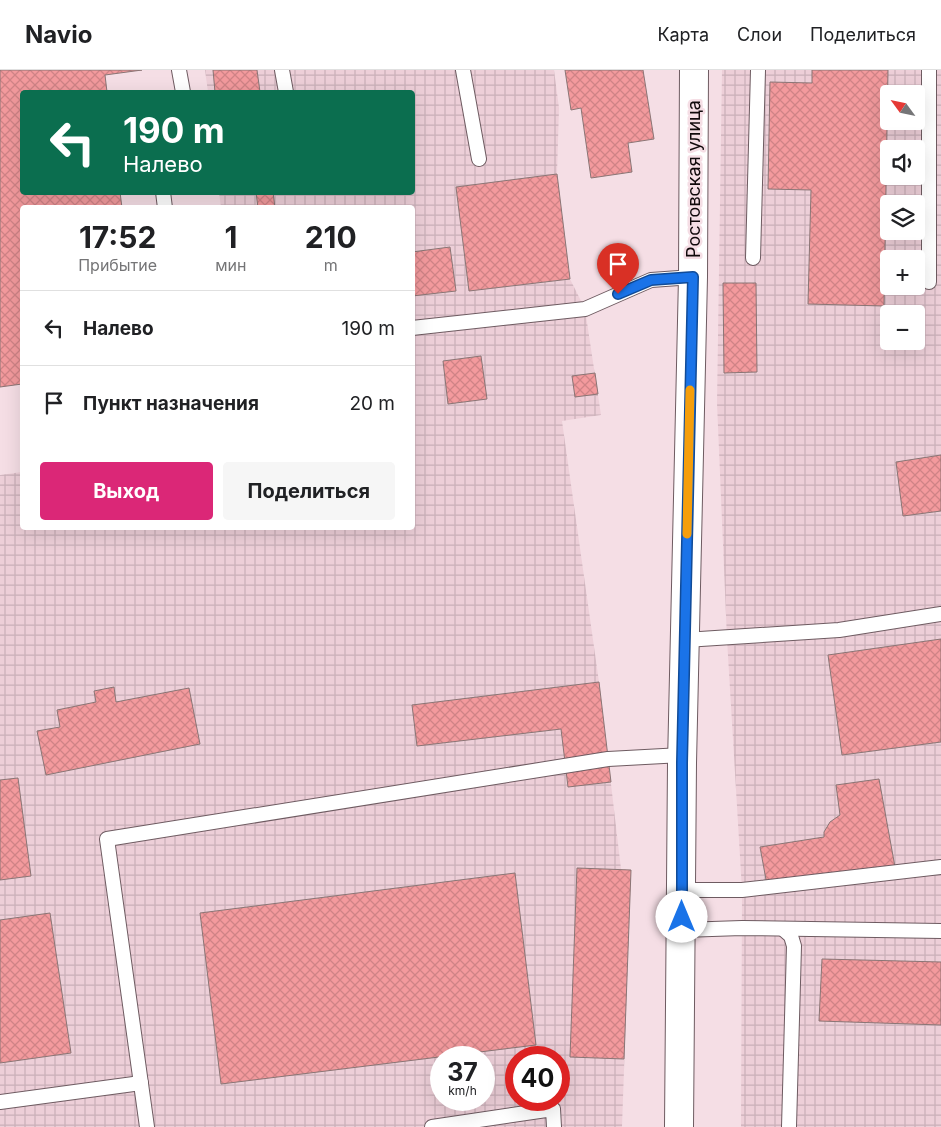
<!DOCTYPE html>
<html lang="ru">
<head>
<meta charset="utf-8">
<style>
  body { margin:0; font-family:Inter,sans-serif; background:#f6f6f6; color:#202124; height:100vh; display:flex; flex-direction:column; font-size:19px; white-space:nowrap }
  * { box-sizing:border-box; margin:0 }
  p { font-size:16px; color:#757577 }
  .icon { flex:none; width:28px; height:28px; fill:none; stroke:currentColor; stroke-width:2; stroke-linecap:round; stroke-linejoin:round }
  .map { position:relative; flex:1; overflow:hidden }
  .details { position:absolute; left:20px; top:135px; width:395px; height:325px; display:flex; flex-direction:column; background:#fff; border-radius:5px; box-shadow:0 5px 20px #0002 }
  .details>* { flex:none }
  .banner { position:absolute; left:20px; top:20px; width:395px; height:105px; border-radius:5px; box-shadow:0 5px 20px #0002; background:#0b6e4f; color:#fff; overflow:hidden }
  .needle { width:32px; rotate:303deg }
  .controls { position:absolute; left:880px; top:15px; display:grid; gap:10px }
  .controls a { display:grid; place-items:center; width:45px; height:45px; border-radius:5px; background:#fff; box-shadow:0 5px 20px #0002; font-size:25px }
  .speed { position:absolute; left:430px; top:976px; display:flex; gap:10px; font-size:25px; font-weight:700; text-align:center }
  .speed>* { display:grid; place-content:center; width:65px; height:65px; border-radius:50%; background:#fff; box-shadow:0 5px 20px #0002; line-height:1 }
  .speed small { font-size:12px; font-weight:400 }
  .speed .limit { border:8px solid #d22; background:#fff; color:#111 }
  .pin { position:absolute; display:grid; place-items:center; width:42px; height:42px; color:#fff; margin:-51px -21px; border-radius:50% 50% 50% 0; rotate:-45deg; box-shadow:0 0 5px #0007 }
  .pin .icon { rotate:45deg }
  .me { position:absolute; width:55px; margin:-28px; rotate:0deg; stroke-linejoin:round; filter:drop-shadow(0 0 4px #0008) }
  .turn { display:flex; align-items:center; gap:18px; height:105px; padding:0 20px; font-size:22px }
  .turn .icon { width:65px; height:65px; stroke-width:2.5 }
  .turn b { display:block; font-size:35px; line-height:42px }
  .eta { display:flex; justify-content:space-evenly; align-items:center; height:85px; text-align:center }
  .eta b { font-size:30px; font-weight:700; line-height:35px }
  .action { display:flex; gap:10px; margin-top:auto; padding:10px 20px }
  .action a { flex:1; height:58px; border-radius:5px; background:#db2777; color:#fff; font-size:20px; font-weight:700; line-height:58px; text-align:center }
  .action a+a { background:#f6f6f6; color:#202124 }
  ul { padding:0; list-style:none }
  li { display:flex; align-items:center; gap:15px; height:75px; padding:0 20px; border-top:1px solid #e0e0e0 }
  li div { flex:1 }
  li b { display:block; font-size:19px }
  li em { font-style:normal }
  header { display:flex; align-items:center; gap:30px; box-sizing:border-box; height:70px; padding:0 25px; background:#fff; border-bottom:1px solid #e0e0e0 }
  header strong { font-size:24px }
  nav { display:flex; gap:28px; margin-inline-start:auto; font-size:18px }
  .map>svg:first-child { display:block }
  .industrial { fill:url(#industrial-grid); fill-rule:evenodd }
  .building { fill:url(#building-cross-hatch); stroke:#8a7575 }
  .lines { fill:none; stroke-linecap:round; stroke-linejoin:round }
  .service-casing { stroke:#6e5b61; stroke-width:16 }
  .tertiary-casing { stroke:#6e5b61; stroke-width:30 }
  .service { stroke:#fff; stroke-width:14 }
  .tertiary { stroke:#fff; stroke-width:28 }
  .route-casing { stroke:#114b97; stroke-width:12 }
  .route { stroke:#1a73e8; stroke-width:9 }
  .slow { stroke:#f59e0b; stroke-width:9 }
  .labels { text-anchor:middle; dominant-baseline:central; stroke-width:5; stroke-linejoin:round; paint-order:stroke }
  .street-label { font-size:18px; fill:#10090b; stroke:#f5dee5 }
</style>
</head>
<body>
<header>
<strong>Navio</strong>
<nav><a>Карта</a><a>Слои</a><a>Поделиться</a></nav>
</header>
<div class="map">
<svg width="941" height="1057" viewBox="0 0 941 1057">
  <defs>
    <pattern id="industrial-grid" width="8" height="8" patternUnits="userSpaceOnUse" patternTransform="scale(1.25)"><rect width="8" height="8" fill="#edcfd8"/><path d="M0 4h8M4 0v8" fill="none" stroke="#cab0b8"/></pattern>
    <pattern id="building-cross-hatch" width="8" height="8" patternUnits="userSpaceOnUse" patternTransform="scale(1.25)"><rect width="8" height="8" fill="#f39a9d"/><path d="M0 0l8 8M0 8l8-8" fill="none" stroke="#cf8386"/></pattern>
  </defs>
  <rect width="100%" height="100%" fill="#f5dee5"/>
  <!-- industrial -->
  <g class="industrial">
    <path d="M 205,0 L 554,0 L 559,38 L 557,104 L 456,117 L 469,221 L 570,209 L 585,239 L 601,345 L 562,351 L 599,612 L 621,799 L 631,800 L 622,1057 L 0,1057 L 0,405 L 22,402 L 22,458 L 412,458 L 412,138 L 221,137 L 219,123 L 412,122 L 412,22 L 208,22 ZM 441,988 L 484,988 L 484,1030 L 441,1030 ZM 516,988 L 559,988 L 559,1030 L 516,1030 Z"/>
    <path d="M 722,0 L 941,0 L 941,1057 L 741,1057 L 742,820 L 727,569 L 717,333 ZM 889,24 L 916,24 L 916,51 L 889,51 ZM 889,79 L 916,79 L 916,106 L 889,106 ZM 889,134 L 916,134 L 916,161 L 889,161 ZM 889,189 L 916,189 L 916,216 L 889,216 ZM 889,244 L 916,244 L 916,271 L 889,271 Z"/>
  </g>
  <!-- building -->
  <g class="building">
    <polygon points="0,0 142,0 105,5 107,22 22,22 22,122 120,122 122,138 22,138 22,314 0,317"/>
    <polygon points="213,0 257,0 260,22 215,22"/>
    <polygon points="565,0 643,0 654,69 628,73 632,102 591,108 581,38 571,40"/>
    <polygon points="812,0 888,0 884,236 808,234 811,120 768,119 770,12 812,13"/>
    <polygon points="557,104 570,209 469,221 456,117"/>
    <polygon points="256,122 273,122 275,138 258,138"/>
    <polygon points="450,177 456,221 412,226 412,182"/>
    <polygon points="723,213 756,213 757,302 724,303"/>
    <polygon points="481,286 487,329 448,334 443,291"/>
    <polygon points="595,303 598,324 575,327 572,306"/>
    <polygon points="941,385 941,441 903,446 896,392"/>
    <polygon points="941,569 941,672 842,685 828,585"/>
    <polygon points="599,612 611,712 568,717 561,659 417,676 412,635"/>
    <polygon points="114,617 116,632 189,618 200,674 46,705 37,661 60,657 57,640 96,632 94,621"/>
    <polygon points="18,708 31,806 0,810 0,710"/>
    <polygon points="879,709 895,797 767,815 760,777 824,767 824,762 830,752 840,745 836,715"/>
    <polygon points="577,798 631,800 624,989 570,987"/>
    <polygon points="515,803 536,975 221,1014 200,843"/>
    <polygon points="50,843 71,983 0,993 0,850"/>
    <polygon points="822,889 941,892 941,955 819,951"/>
  </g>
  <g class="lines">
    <!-- service casing -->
    <g class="service-casing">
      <g id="service">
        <polyline points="179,0 183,22"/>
        <polyline points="282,0 286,22"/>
        <polyline points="463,0 479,89"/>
        <polyline points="929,0 929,212"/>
        <polyline points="163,122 165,138"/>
        <polyline points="753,188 758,0"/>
        <polyline points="412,258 585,239 651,210 693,207"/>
        <polyline points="685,570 839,560 941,544"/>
        <polyline points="682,820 742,820 941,797"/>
        <polyline points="783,859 791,866 794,876 789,1057"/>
        <polyline points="682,860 742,858 941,861"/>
        <polyline points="0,1032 141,1013"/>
        <polyline points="147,1057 107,769 608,689 682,685"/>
        <polyline points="432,1057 553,1039 554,1057"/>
      </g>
    </g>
    <!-- tertiary casing -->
    <g class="tertiary-casing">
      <polyline id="tertiary" points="679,1057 682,693 693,207 694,0"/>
    </g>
    <!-- service -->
    <use href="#service" class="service"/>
    <!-- tertiary -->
    <use href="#tertiary" class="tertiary"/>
  </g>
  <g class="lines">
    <!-- route casing -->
    <g class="route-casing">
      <polyline id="route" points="618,224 651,210 693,207 682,693 682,847"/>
    </g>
    <!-- route -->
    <use href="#route" class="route"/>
    <!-- slow -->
    <polyline class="slow" points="687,464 690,320"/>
  </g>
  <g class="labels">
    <!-- street labels -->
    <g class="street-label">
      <text transform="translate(693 109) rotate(-90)">Ростовская улица</text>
    </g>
  </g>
</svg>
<div class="controls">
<a><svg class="needle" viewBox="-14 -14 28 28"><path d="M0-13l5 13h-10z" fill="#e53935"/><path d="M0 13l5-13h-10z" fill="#757577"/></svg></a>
<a><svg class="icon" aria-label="sound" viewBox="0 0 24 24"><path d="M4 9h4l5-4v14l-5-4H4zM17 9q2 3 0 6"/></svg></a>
<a><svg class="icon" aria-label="layers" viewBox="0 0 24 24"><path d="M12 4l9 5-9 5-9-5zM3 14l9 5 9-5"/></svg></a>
<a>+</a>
<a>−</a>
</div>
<div class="speed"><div>37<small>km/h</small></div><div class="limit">40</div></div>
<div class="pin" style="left:618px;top:224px;background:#d93025"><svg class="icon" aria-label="arrive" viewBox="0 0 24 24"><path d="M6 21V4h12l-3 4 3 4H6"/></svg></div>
<svg class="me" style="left:682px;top:847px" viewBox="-20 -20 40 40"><circle r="19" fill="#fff"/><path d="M0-13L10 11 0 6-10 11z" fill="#1a73e8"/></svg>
<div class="banner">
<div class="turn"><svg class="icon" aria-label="left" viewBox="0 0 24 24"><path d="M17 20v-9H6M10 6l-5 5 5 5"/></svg><div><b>190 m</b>Налево</div></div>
</div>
<section class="details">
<div class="eta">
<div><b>17:52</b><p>Прибытие</p></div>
<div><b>1</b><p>мин</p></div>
<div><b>210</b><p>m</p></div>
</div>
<ul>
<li><svg class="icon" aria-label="left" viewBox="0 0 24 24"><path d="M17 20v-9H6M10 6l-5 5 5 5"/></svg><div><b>Налево</b></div><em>190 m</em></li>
<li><svg class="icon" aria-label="arrive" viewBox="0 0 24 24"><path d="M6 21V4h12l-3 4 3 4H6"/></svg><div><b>Пункт назначения</b></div><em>20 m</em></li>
</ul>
<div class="action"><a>Выход</a><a>Поделиться</a></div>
</section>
</div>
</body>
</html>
